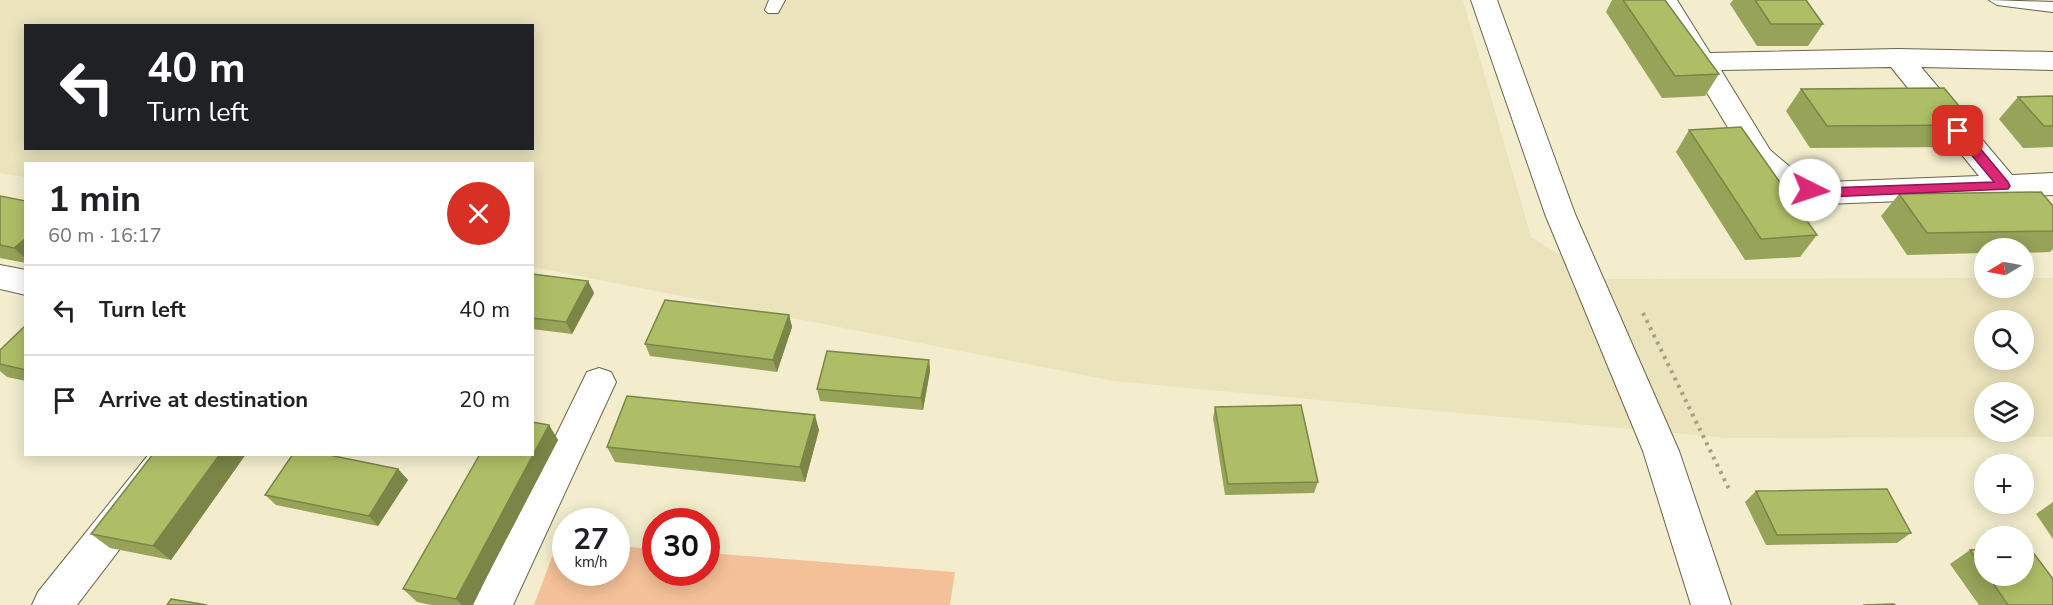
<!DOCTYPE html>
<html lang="en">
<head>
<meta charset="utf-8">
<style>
  body { margin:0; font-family:"Nunito Sans",sans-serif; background:#f2f2f2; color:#202124; height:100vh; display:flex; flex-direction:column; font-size:22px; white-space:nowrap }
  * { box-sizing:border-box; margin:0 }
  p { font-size:20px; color:#757577 }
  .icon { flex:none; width:33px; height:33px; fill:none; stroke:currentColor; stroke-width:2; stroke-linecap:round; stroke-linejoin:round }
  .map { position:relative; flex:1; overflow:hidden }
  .drawer { position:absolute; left:24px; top:162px; width:510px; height:294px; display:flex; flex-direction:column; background:#fff; border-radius:0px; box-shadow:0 3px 15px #0003 }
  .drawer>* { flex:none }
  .hud { position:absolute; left:24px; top:24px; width:510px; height:126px; border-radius:0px; box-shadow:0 3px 15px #0003; background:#202124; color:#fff; overflow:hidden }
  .needle { width:39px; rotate:260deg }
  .fabs { position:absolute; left:1974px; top:238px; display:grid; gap:12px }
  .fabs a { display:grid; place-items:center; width:60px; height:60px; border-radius:50%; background:#fff; box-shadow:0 3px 15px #0003; font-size:30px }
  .speed { position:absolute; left:552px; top:508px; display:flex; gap:12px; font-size:30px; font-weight:700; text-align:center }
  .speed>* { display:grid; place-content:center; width:78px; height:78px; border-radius:50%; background:#fff; box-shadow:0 3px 15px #0003; line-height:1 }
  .speed small { font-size:15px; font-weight:400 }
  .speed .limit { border:9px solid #d22; background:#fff; color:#111 }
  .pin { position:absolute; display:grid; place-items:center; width:51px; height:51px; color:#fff; margin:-26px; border-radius:12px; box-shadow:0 3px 9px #0006 }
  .me { position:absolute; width:66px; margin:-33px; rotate:94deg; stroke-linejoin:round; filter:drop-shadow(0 0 4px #0008) }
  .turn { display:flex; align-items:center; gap:21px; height:126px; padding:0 24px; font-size:27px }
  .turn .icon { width:78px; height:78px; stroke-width:2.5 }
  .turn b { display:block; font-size:42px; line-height:51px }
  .round { display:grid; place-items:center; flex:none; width:63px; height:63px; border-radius:32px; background:#f2f2f2 }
  .summary { display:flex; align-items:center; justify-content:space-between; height:102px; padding:0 24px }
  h1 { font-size:36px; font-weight:700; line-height:45px }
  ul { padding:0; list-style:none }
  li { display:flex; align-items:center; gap:18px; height:90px; padding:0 24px; border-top:2px solid #e0e0e0 }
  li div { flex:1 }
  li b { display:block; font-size:22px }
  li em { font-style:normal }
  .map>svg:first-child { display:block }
  .built { fill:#eae3bc; fill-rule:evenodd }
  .green { fill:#f3c098 }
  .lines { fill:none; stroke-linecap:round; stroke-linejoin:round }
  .lane-casing { stroke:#6a6449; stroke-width:2 }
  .street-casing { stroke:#6a6449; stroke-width:2 }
  .path { stroke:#a5a189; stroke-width:4; stroke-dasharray:3 5; stroke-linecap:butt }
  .lane { fill:#fff; fill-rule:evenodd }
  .street { fill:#fff; fill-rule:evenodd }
  .wall { fill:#96a358 }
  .shaded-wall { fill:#7a8547 }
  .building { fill:#aebe66; stroke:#7a8547; stroke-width:1.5 }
  .route { fill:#db2777; stroke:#8e194d; stroke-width:1.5 }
</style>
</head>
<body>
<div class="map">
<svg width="2053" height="605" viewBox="0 0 2053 605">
  <rect width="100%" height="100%" fill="#f3edce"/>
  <!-- built -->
  <path class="built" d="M 0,0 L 1463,0 L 1531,237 L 1600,279 L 1984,278 L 1984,288 L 2024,288 L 2024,278 L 2053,278 L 2053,437 L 1727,438 L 1114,381 L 533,267 L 532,164 L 26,164 L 25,177 L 0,173 ZM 26,26 L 532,26 L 532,148 L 26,148 ZM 1984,321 L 2024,321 L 2024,360 L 1984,360 ZM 1984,393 L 2024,393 L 2024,432 L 1984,432 Z"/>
  <!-- green -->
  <polygon class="green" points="558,541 565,542 566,573 616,573 617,546 655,549 656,573 706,573 707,553 955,572 950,605 534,605"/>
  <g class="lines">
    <!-- lane casing -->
    <g class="lane-casing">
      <g id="lane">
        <polygon points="769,0 785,0 778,13 768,13 765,10"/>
        <polygon points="1989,0 2053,2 2053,12 1997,5"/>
      </g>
    </g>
    <!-- street casing -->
    <g class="street-casing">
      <g id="street">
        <polygon points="1471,0 1497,0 1575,214 1679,451 1731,605 1691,605 1643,451 1545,214"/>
        <path d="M 1651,0 L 1677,0 L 1710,53 L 1898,49 L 2053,52 L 2053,70 L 1921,67 L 2012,175 L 2053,173 L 2053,195 L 1826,204 L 1783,195 L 1750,164 ZM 1891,67 L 1979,176 L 1826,182 L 1803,178 L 1770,150 L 1721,70 Z"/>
        <polygon points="0,265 26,270 26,295 0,289"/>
        <polygon points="599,368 611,372 616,382 513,605 473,605 587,372"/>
        <polygon points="149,454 189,454 184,465 77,605 32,605 38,592"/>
      </g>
    </g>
    <!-- path -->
    <polyline class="path" points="1643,313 1729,489"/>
    <!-- lane -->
    <use href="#lane" class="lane"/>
    <!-- street -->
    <use href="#street" class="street"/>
  </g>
  <!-- wall -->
  <g class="wall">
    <polygon points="1612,0 1665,0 1719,74 1705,96 1662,98 1606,12"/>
    <polygon points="1733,0 1806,0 1823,24 1808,46 1757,46 1730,4"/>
    <polygon points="1801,89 1975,125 1955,147 1810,148 1786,111"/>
    <polygon points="2053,96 2053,147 2023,148 1999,119 2018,97"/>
    <polygon points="1689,130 1817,235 1800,257 1745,260 1676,152"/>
    <polygon points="1899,194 2053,206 2053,249 2050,252 2024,253 2024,249 1984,249 1984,253 1907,255 1881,216"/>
    <polygon points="0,196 26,201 26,263 0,258"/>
    <polygon points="532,274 588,281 594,293 572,334 532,329"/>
    <polygon points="789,315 792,327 777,372 650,356 645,344"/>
    <polygon points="26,325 26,381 7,377 0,371 0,350"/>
    <polygon points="929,360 930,371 923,410 820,401 817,389"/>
    <polygon points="1215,407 1318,482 1314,493 1225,495 1213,418"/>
    <polygon points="549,425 558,440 472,605 431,605 417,602 403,589"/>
    <polygon points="819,430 805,482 615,462 607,447"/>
    <polygon points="153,454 246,454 171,560 110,548 91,534"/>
    <polygon points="398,469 408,480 378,526 276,505 265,495"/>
    <polygon points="1756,491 1911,533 1897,543 1766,545 1745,502"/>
    <polygon points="2053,502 2053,539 2036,514"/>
    <polygon points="1984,549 1984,576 2024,576 2053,605 1979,605 1950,564 1970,550"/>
  </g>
  <!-- shaded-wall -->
  <g class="shaded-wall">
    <polygon points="26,238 26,259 14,248"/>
    <polygon points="588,281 594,293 572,334 566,322"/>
    <polygon points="789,315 792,327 777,372 773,360"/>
    <polygon points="929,360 930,371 923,410 921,398"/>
    <polygon points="815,415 819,430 805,482 800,467"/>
    <polygon points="549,425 558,440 472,605 462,605 456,599"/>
    <polygon points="220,454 246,454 171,560 153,546"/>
    <polygon points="398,469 408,480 378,526 369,516"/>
  </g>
  <!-- building -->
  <g class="building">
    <polygon points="1623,0 1665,0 1719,74 1675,76"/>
    <polygon points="1755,0 1806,0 1823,24 1771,24"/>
    <polygon points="1944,88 1975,125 1827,126 1801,89"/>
    <polygon points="2053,96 2053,126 2044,126 2018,97"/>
    <polygon points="1741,127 1817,235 1761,239 1689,130"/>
    <polygon points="2041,192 2053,206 2053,231 1927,233 1899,194"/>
    <polygon points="0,196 26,201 26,238 14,248 0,245"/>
    <polygon points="532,274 588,281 566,322 532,318"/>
    <polygon points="665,300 789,315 773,360 645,344"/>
    <polygon points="26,325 26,370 0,364 0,350"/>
    <polygon points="827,351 929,360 921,398 817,389"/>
    <polygon points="627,396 815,415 800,467 607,447"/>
    <polygon points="1301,405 1318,482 1228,484 1215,407"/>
    <polygon points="532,422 549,425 456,599 403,589 480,454 532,454"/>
    <polygon points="153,454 220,454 153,546 91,534"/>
    <polygon points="293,454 324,454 398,469 369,516 265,495"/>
    <polygon points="1887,489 1911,533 1777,535 1756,491"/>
    <polygon points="2026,543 2053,579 2053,605 2008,605 1988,576 2024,576 2024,544"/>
    <polygon points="1984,549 1984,571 1970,550"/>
    <polygon points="171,599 207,605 167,605"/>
    <polygon points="1894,604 1895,605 1863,605"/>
  </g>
  <!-- route -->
  <polygon class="route" points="1958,127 1963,128 2008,182 2010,186 2008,189 1826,197 1806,193 1804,190 1810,186 1826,188 1994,182 1954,134 1954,128"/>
</svg>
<div class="fabs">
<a><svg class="needle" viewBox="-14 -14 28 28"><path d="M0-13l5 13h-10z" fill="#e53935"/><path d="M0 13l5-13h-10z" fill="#757577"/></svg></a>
<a><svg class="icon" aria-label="search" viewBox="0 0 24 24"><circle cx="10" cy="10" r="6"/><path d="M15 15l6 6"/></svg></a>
<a><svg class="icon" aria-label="layers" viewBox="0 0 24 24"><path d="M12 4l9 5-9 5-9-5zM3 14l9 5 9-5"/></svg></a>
<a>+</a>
<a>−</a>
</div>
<div class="speed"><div>27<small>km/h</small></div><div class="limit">30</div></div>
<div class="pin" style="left:1958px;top:131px;background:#d93025"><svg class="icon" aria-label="arrive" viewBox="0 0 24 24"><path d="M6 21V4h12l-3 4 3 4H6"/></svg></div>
<svg class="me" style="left:1810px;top:190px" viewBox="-20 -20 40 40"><circle r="19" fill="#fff"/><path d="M0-13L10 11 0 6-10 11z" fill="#db2777"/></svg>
<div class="hud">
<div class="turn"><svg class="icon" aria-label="left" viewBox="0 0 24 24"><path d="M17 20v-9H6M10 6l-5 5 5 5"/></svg><div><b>40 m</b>Turn left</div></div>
</div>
<section class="drawer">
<div class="summary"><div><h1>1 min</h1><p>60 m · 16:17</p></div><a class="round" style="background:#d93025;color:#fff"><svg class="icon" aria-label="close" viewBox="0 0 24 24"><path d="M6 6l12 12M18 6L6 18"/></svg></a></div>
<ul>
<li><svg class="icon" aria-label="left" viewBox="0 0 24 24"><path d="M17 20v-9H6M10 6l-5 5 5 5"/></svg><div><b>Turn left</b></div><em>40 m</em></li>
<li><svg class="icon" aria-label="arrive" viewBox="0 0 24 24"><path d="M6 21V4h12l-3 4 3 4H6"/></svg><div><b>Arrive at destination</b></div><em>20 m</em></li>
</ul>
</section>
</div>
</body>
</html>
